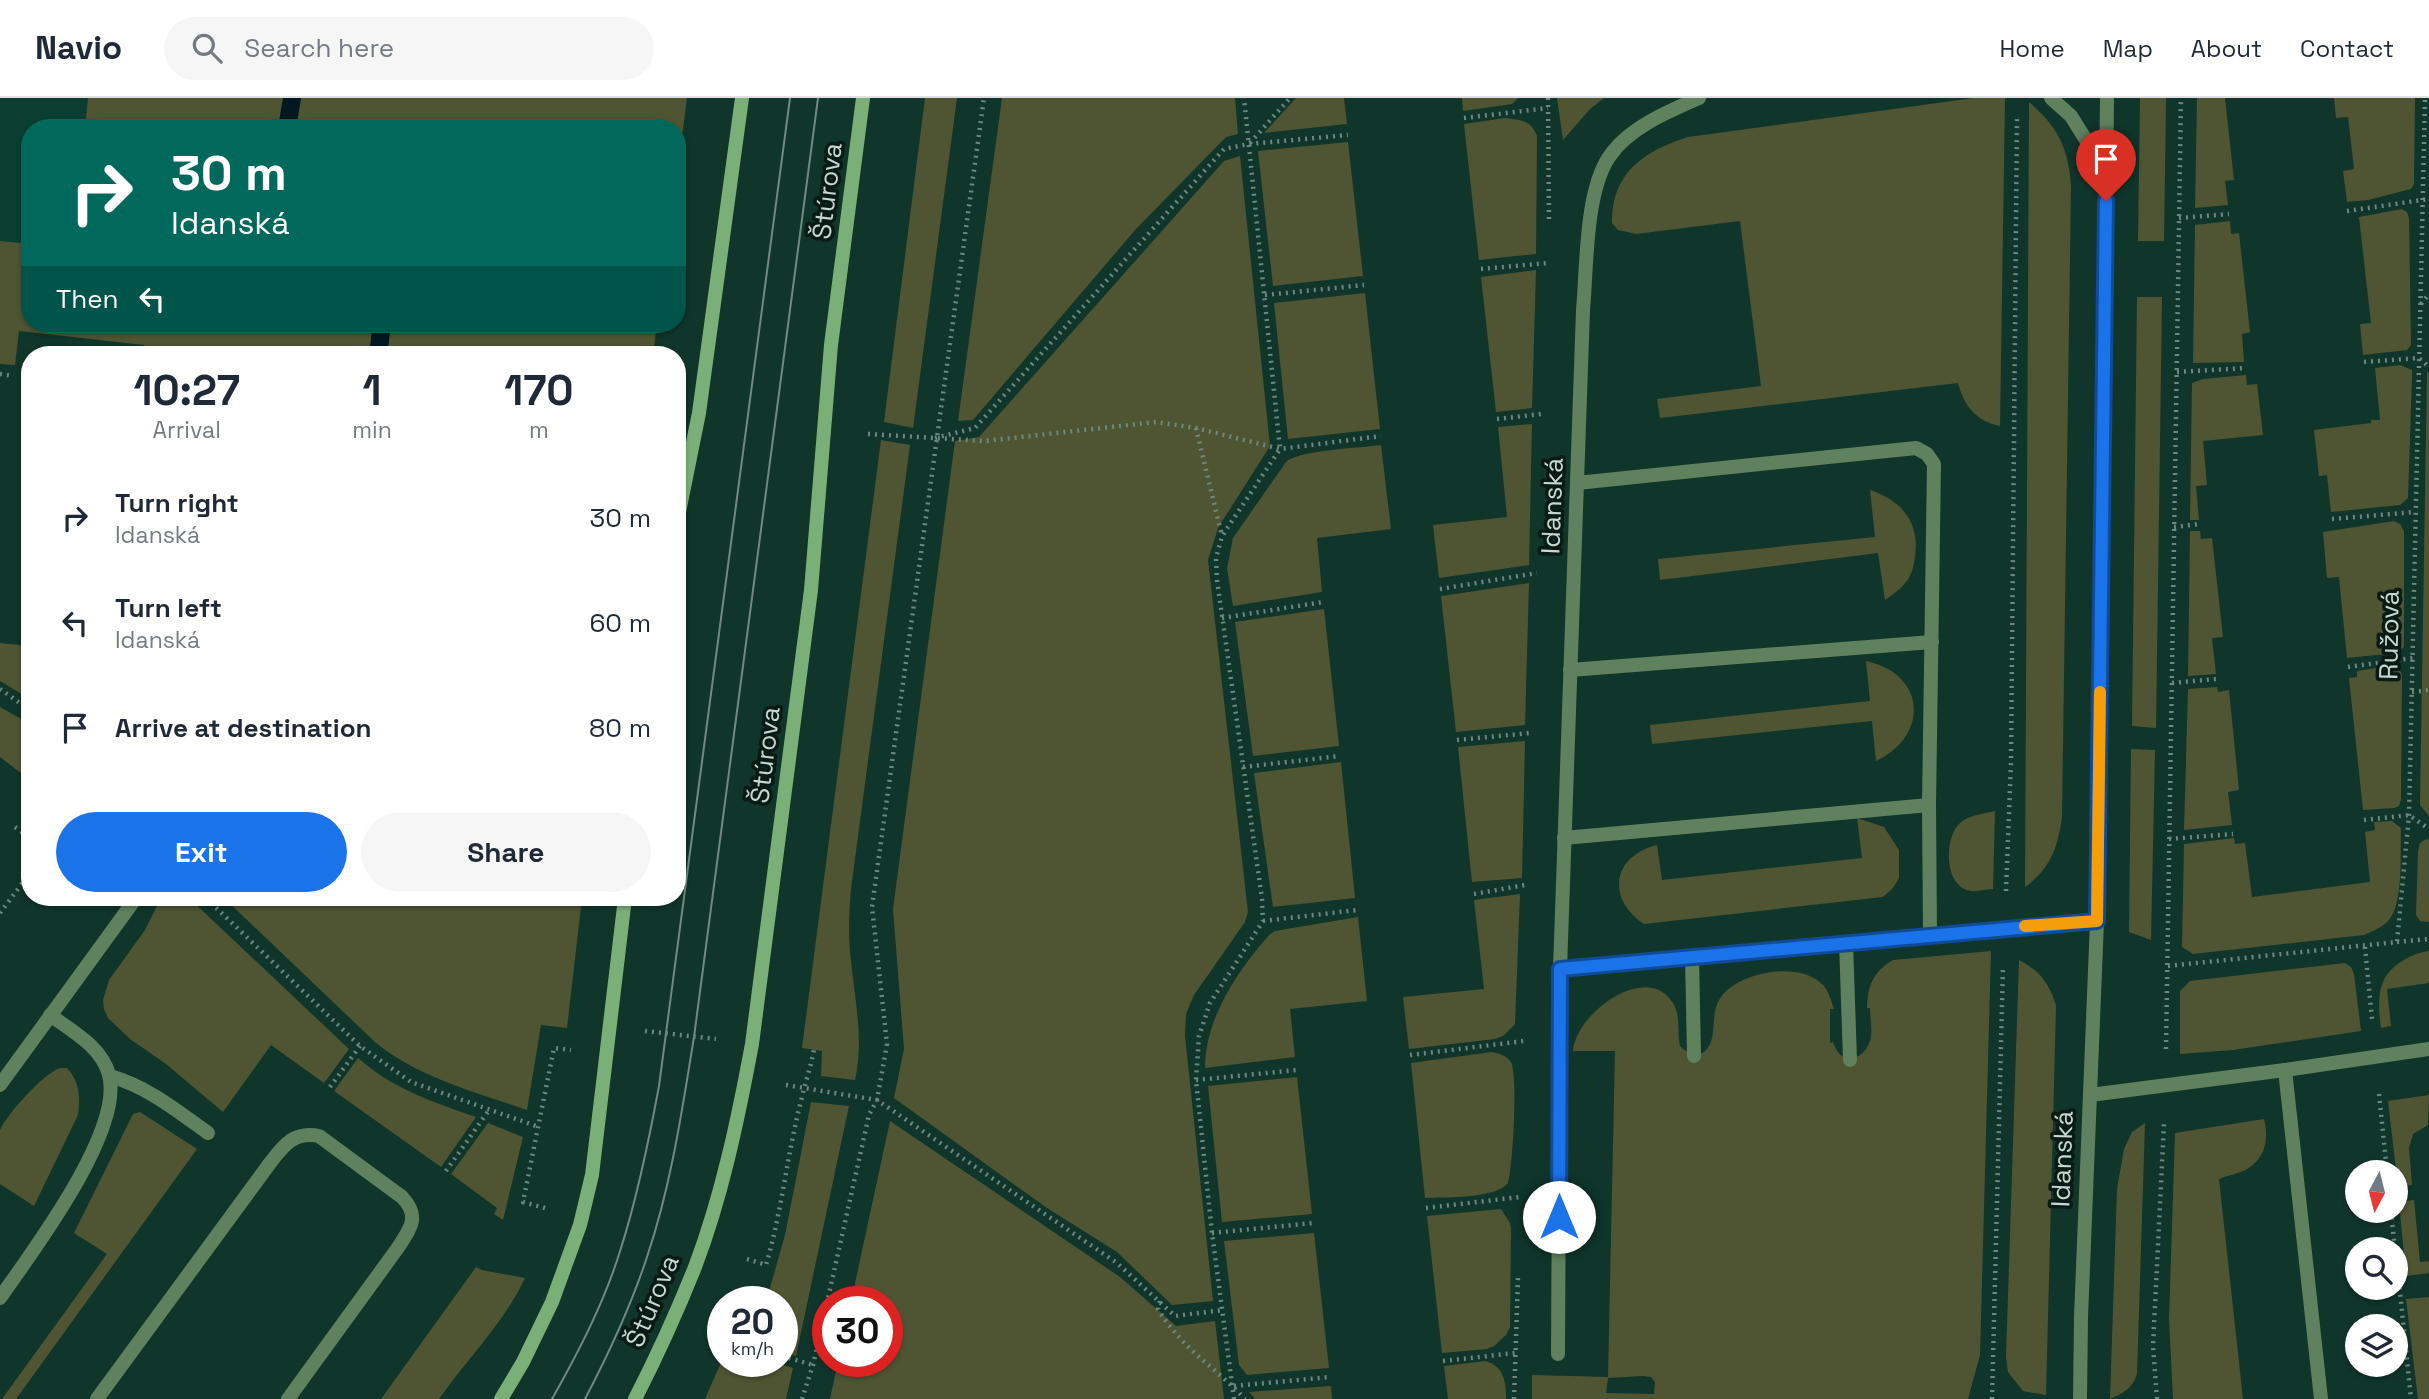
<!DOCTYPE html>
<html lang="en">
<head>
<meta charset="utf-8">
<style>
  body { margin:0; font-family:"Space Grotesk",sans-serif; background:#f6f6f7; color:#1f2937; height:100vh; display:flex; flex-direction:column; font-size:26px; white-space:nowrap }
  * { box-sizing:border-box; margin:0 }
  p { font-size:23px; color:#747a83 }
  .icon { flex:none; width:38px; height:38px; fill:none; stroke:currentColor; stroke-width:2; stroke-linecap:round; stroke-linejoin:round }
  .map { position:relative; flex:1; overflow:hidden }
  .drawer { position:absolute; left:21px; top:248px; width:665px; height:560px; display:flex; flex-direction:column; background:#fff; border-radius:28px; box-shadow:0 2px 5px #0004 }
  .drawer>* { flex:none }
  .hud { position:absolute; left:21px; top:21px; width:665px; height:214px; border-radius:28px; box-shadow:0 2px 5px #0004; background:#00695c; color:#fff; overflow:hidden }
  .needle { width:46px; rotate:187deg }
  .controls { position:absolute; left:2345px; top:1062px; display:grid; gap:14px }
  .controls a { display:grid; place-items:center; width:63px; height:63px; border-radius:50%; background:#fff; box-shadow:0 2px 5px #0004; font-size:35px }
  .speed { position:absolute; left:707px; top:1188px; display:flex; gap:14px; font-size:35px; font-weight:700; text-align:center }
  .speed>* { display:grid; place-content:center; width:91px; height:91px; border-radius:50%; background:#fff; box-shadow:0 2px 5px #0004; line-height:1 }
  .speed small { font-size:18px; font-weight:400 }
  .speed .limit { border:10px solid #d22; background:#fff; color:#111 }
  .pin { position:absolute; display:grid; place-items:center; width:60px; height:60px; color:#fff; margin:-72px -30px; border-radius:50% 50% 50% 0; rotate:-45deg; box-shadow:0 0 7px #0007 }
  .pin .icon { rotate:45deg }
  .me { position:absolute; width:77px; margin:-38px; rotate:0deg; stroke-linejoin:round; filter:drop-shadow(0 0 5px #0008) }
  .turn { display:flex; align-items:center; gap:24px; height:147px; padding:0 35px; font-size:32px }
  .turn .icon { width:91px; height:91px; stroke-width:2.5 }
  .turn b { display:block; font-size:49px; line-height:60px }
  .then { display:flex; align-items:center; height:66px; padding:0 35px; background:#0003; gap:14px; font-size:26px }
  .eta { display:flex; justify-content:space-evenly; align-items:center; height:119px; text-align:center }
  .eta b { font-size:42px; font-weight:700; line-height:49px }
  .cta { display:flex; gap:14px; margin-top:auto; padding:14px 35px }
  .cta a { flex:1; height:80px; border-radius:42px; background:#1a73e8; color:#fff; font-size:28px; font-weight:700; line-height:80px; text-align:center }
  .cta a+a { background:#f6f6f7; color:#1f2937 }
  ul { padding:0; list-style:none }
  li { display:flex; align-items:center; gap:21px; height:105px; padding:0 35px }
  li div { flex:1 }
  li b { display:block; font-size:26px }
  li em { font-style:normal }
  header { display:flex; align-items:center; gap:42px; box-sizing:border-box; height:98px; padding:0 35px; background:#fff; border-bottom:2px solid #e0e1e3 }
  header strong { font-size:33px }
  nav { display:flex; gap:38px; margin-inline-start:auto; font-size:24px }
  .search { width:490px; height:63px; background:#f6f6f7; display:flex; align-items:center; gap:18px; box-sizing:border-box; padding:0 24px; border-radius:38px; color:#747a83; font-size:26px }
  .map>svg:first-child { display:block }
  .built { fill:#0b3e30 }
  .green { fill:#4f5533; fill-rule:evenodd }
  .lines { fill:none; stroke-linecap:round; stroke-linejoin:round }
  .stream { stroke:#031820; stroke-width:18 }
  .path { stroke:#6c887f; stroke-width:4.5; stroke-dasharray:2 5; stroke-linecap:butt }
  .lane { stroke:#60815e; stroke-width:14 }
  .street { stroke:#60815e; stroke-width:14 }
  .secondary { stroke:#7baf78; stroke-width:14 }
  .tram { stroke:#6f8b81; stroke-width:2 }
  .route-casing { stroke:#114b97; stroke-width:18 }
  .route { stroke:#1a73e8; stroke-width:12 }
  .slow { stroke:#f59e0b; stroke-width:12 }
  .labels { text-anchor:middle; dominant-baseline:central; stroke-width:7; stroke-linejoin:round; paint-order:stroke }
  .street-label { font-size:26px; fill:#c5d9d1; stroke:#0a1a14 }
</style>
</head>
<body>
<header>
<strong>Navio</strong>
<div class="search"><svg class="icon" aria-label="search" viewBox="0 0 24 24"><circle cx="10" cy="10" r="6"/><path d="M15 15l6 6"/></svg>Search here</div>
<nav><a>Home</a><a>Map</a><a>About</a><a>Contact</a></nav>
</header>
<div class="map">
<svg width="2429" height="1301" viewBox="0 0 2429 1301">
  <rect width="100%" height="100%" fill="#10352a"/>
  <!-- built -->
  <polygon class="built" points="0,0 256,0 252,30 30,30 30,221 0,217"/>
  <!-- green -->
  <g class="green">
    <polygon points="88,0 687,0 677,78 677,30 85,30"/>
    <polygon points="925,0 957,0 913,330 884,324"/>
    <polygon points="1002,0 1235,0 1238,36 1226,39 1136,131 973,322 958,323"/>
    <polygon points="1296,0 1344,0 1347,26 1264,35"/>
    <polygon points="1462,0 1518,0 1512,6 1463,13"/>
    <polygon points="1557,0 1604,0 1590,11 1563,42"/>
    <path d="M 1974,0 L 2005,0 L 2000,328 C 1976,323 1964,308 1958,285 L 1660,320 L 1657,301 L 1761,288 L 1740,123 L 1636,136 L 1618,132 L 1612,125 C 1611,75 1644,53 1688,39 Z"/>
    <polygon points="2140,0 2166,0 2164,143 2138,143"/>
    <polygon points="2197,0 2225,0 2234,82 2225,83 2228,107 2195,110"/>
    <polygon points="2334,0 2415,0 2414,86 2411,91 2368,102 2347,104 2343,73 2354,71 2348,19 2336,20"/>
    <path d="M 2029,4 C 2058,29 2068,49 2071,88 L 2062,718 C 2058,749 2051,770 2025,789 Z"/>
    <path d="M 1505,20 C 1521,22 1531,22 1537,38 L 1536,156 L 1479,162 L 1464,26 Z"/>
    <polygon points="1348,44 1363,178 1273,188 1258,53"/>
    <polygon points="1240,58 1270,348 1218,430 1208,462 1248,814 1245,824 1194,897 1186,916 1185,938 1213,1203 1172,1207 1117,1154 1047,1110 894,1000 904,951 893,811 955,343 979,339 1224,63"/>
    <polygon points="2402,111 2407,114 2409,120 2411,247 2407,252 2363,257 2360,226 2371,225 2359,119"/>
    <polygon points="2230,123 2231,136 2239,135 2250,234 2242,236 2244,264 2193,265 2195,127"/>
    <polygon points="0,143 30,146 30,226 657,226 653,257 143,257 144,247 19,233 15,267 0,266"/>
    <polygon points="1536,172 1532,310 1496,314 1481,179"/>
    <polygon points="1365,195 1380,331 1288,341 1274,205"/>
    <polygon points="2137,199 2162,199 2156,630 2132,628"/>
    <polygon points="2400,267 2412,272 2412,278 2408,400 2400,407 2331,414 2327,377 2319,378 2314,332 2371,325 2371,322 2380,322 2375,270"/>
    <polygon points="2427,273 2429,275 2429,718 2420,707"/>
    <polygon points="2246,277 2247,287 2257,286 2263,337 2203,343 2207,387 2196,388 2199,422 2190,422 2192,285 2203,281"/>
    <polygon points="1532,326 1529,467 1439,480 1433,427 1507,419 1498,329"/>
    <path d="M 881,342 L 910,347 L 851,791 C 849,815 848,839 851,863 C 855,903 864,942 855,982 L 821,978 L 822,953 L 802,950 Z"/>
    <path d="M 1381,347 L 1391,431 L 1317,440 L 1322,494 L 1233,508 L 1227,470 L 1233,440 L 1286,364 C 1298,352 1362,350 1381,347 Z"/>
    <path d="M 1870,392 C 1901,402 1920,424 1915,458 C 1914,467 1912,477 1906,484 C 1901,491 1892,497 1885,502 L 1878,455 L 1660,482 L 1658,461 L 1875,439 Z"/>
    <polygon points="2394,423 2400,426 2404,433 2404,549 2396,555 2347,560 2339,479 2327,480 2323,434"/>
    <polygon points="2190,433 2200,433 2201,441 2212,440 2223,539 2212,540 2216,576 2188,578"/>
    <polygon points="1529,485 1525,627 1456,634 1441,498"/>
    <polygon points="1324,511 1339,648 1253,658 1235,524"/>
    <polygon points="0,545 30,548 30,601 0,583"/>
    <path d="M 1866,563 C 1927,576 1929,638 1876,663 L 1872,623 L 1652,646 L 1650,627 L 1870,603 Z"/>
    <polygon points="2396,567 2402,576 2401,702 2399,708 2394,710 2363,712 2349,580 2357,579 2357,573"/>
    <polygon points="2217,589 2218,594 2229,592 2239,692 2228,694 2232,727 2184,732 2188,591"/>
    <polygon points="0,609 30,626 30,682 0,659"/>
    <polygon points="1525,643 1522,780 1472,784 1458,649"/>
    <polygon points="2131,651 2155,652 2151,842 2129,834"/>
    <polygon points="1341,664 1355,800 1273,809 1254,675"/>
    <path d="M 1995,713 L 1993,791 C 1987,791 1978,794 1971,793 C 1944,789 1944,741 1959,726 C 1968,717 1983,716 1995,713 Z"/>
    <path d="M 1857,720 L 1884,729 L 1899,752 L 1899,780 L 1893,790 L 1883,799 L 1644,826 C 1606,801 1612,758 1657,747 L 1662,782 L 1862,760 Z"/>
    <path d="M 2392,723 L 2401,730 C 2400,753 2404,807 2388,823 C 2381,830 2373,833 2364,837 L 2193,856 L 2182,849 L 2184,746 L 2234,740 L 2235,746 L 2245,745 L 2252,799 L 2370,784 L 2365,734 L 2375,732 L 2374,724 Z"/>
    <polygon points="2426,741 2429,742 2429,824 2420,823 2416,817 2418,754 2420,745"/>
    <polygon points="1520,796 1515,926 1503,938 1495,941 1409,951 1403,899 1484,891 1474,802"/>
    <polygon points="161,800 189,800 349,951 324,985 271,947 223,1014 166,966 130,941 108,920 104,911 103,902 109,882 145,832"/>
    <path d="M 224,800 L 582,800 L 567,930 L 541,927 L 527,1012 C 475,994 420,980 376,945 Z"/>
    <path d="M 1358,819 L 1367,903 L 1290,911 L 1295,959 L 1205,970 C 1205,920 1238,872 1270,836 L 1275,833 Z"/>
    <path d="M 1991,853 L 1980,1257 L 1968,1301 L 1532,1301 L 1532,1277 L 1608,1279 L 1615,953 L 1573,953 C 1575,916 1647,862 1673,905 C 1681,917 1677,935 1680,948 C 1688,956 1699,961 1707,951 C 1718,938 1709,915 1721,899 C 1739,874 1800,862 1823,887 C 1829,893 1831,903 1834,911 L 1830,911 L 1830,945 L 1833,944 C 1841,969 1863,963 1870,943 C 1873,934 1870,919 1870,910 L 1867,910 C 1868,887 1873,874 1893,862 ZM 1643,1278 L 1651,1279 L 1655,1284 L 1654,1296 L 1606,1295 L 1608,1280 Z"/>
    <path d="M 2429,853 L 2429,885 L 2387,891 L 2391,928 L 2381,930 C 2379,915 2377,898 2383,884 C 2390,867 2412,855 2429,853 Z"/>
    <path d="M 2019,862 C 2040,873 2049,885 2056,908 L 2046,1297 L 2023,1293 L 2008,1274 L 2006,1259 Z"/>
    <polygon points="2345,865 2351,869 2354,876 2361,933 2233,952 2180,956 2180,893 2190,883"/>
    <path d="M 1492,954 C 1500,956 1506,957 1511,964 C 1518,978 1513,1069 1508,1085 C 1495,1101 1445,1099 1425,1100 L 1411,965 Z"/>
    <path d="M 358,960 C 393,991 433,1004 476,1019 L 441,1069 L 334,993 Z"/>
    <path d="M 60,970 L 67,970 C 80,984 80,1000 78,1017 L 34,1108 L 0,1086 C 0,1075 0,1041 0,1032 C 6,1017 44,975 60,970 Z"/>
    <polygon points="1297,979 1312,1116 1222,1124 1208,988"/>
    <polygon points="2429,997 2428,1027 2413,1036 2409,1050 2412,1087 2398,1089 2388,1003"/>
    <polygon points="811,1004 849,1008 796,1258 782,1254 782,1204 766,1204 785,1137"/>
    <polygon points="140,1014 197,1051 16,1301 2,1301 107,1156 74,1135 133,1016"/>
    <path d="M 2264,1021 C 2269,1041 2266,1059 2247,1071 C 2239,1076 2227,1077 2219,1081 L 2243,1301 L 2173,1301 L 2169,1221 L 2175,1035 Z"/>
    <polygon points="890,1023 1120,1179 1176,1228 1215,1223 1224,1301 830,1301 838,1264 887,1264 887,1204 851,1204"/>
    <polygon points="488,1025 523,1039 503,1122 494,1116 497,1110 451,1076"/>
    <path d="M 2145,1025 L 2137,1276 C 2132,1291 2123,1295 2110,1301 L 2117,1091 L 2124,1051 L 2132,1034 Z"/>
    <polygon points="2414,1102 2420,1164 2429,1163 2429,1175 2406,1178 2399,1104"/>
    <polygon points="1501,1111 1510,1125 1511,1131 1510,1229 1506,1237 1494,1248 1487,1251 1442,1255 1427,1118"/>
    <polygon points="1314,1135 1329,1270 1247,1277 1239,1267 1224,1143"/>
    <path d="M 476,1169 L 482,1172 L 525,1180 C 504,1225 467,1261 439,1301 L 381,1301 Z"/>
    <polygon points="2429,1199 2429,1301 2418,1301 2406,1201"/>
    <polygon points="723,1260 723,1264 774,1264 793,1270 786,1301 705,1301"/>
    <path d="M 1485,1263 C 1504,1268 1506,1284 1506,1301 L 1448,1301 L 1444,1268 Z"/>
    <polygon points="1331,1288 1332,1301 1255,1301 1249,1294"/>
  </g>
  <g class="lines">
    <!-- stream -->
    <g class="stream">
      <polyline points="287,30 292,0"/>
      <polyline points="378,257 382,226"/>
    </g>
    <!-- path -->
    <g class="path">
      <polyline points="1548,0 1549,121"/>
      <polyline points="1464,20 1548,10"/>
      <polyline points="1250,45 1290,0"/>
      <polyline points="2347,113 2429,101"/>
      <polyline points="2179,120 2229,116"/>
      <polyline points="1481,171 1548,165"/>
      <polyline points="1265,197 1364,187"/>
      <polyline points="2421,206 2429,196"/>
      <polyline points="2364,264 2419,260 2429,269"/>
      <polyline points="2177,274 2246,270"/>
      <polyline points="0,276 13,278"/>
      <polyline points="1497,321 1541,316"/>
      <polyline points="1196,330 1222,438"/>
      <polyline points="868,336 985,343 1156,324 1196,330 1280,351 1381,338"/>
      <polyline points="935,340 975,330 1224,51 1249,46 1348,37"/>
      <polyline points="2332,421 2415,414"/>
      <polyline points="2174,429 2199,426"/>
      <polyline points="1440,491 1537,475"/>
      <polyline points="1222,520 1323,504"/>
      <polyline points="2348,569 2413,560"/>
      <polyline points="2172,585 2216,581"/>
      <polyline points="0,591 30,612"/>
      <polyline points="2412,594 2429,592"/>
      <polyline points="1457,642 1530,635"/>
      <polyline points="1243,669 1340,658"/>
      <polyline points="2364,722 2409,717 2429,731"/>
      <polyline points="15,729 30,740"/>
      <polyline points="2169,741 2233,736"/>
      <polyline points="2006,793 2011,664 2017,18"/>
      <polyline points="1474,796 1525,787"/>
      <polyline points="206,800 360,948 411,984 539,1029"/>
      <polyline points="0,815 30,775"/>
      <polyline points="1263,823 1357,812"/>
      <polyline points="2397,844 2429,841"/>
      <polyline points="2365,849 2372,921"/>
      <polyline points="2168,868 2397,844 2409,717 2425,0"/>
      <polyline points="645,933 716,941"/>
      <polyline points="2166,951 2181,0"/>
      <polyline points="1410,957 1524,943"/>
      <polyline points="1196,982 1297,972"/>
      <polyline points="786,987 877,1002 1117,1165 1175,1218 1223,1212"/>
      <polyline points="330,989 360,948"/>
      <polyline points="2379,996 2387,1074"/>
      <polyline points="446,1073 489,1012"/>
      <polyline points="545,1110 523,1104 554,950 571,952"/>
      <polyline points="1426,1110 1520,1099"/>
      <polyline points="2391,1113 2395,1152"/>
      <polyline points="1212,1135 1313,1125"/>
      <polyline points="2396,1155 2411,1301"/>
      <path d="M 747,1161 L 766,1167 C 782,1113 787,1057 801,1003 C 805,985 811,969 814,951"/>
      <path d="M 1160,1203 L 1158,1211 C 1183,1252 1213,1267 1245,1301"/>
      <polyline points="782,1258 813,1267"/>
      <polyline points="1443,1263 1515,1255"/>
      <polyline points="1234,1288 1330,1279"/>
      <polyline points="802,1301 813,1267 869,1017 877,1002 887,946 872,809 984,0"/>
      <polyline points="1234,1301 1212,1135 1196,982 1199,938 1210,905 1263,823 1262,801 1217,482 1216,460 1222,438 1280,351 1244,0"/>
      <polyline points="1514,1301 1518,1179"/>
      <polyline points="1992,1301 2003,868"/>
      <polyline points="2157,1301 2153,1248 2164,1026"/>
    </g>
    <!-- lane -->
    <g class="lane">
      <polyline points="1577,385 1916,350 1927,356 1934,366 1929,707 1930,836"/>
      <polyline points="1570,572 1932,544"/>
      <polyline points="1564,740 1929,707"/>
      <polyline points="1846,844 1850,962"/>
      <polyline points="1692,858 1694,958"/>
      <polyline points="2285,972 2321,1301"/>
      <path d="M 110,978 C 148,989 176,1012 208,1035"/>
      <path d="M 0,1200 C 32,1154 124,1033 109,977 C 102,949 72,933 50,917"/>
      <path d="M 97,1301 L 270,1065 C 284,1047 294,1033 319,1038 L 402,1099 C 421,1119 410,1131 397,1151 L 288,1301"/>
    </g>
    <!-- street -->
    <g class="street">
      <polyline points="2051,0 2071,18 2106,74"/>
      <path d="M 1560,871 L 1583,212 C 1587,169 1585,95 1609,59 C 1628,30 1669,13 1699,0"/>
      <polyline points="0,987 136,800"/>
      <polyline points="2090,997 2285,972 2429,951"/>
      <polyline points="1558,1256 1560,871 2097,823"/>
      <polyline points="2080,1301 2081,1219 2097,823 2107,0"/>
    </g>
    <!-- secondary -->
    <g class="secondary">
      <polyline points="677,424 699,315 742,0"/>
      <polyline points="501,1301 523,1264 552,1204 580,1127 592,1077 625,800"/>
      <path d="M 635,1301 C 657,1258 677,1214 695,1169 C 722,1098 738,1021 752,946 L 811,492 L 831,247 L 863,0"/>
    </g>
    <!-- tram -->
    <g class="tram">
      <path d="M 552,1301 C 579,1253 605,1203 621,1150 C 638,1097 649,1042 659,988 L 790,0"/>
      <path d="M 585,1301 C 609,1255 631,1208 647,1159 C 671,1088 682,1013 694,939 L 818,0"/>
    </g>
  </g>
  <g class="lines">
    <!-- route casing -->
    <g class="route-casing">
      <polyline id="route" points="1559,1119 1560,871 2097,823 2106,103"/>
    </g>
    <!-- route -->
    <use href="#route" class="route"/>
    <!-- slow -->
    <polyline class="slow" points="2025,828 2097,823 2100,594"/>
  </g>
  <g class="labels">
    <!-- street labels -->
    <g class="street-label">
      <text transform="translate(827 93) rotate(-83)">Štúrova</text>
      <text transform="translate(1552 408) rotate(-88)">Idanská</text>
      <text transform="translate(2389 537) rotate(-89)">Ružová</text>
      <text transform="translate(765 657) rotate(-83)">Štúrova</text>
      <text transform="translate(2062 1061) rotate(-88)">Idanská</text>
      <text transform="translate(652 1203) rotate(-67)">Štúrova</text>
    </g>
  </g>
</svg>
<div class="controls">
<a><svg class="needle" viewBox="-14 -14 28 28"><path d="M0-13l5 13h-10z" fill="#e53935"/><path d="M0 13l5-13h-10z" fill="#747a83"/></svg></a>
<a><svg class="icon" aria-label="search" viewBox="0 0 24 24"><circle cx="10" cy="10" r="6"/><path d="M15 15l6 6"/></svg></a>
<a><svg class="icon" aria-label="layers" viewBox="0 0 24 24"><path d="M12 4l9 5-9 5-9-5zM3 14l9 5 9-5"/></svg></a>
</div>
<div class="speed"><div>20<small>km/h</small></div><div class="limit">30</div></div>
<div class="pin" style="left:2106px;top:103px;background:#d93025"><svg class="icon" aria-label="arrive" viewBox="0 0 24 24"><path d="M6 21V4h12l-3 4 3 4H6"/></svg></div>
<svg class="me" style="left:1559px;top:1119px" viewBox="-20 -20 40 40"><circle r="19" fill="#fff"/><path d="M0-13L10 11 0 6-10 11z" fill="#1a73e8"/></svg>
<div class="hud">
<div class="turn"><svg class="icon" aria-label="right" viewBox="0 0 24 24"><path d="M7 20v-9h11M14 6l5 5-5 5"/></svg><div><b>30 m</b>Idanská</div></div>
<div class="then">Then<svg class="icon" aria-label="left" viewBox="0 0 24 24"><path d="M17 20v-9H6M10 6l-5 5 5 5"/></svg></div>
</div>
<section class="drawer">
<div class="eta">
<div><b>10:27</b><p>Arrival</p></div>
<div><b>1</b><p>min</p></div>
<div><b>170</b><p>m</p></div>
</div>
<ul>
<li><svg class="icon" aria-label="right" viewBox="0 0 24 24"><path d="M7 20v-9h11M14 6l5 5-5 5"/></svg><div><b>Turn right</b><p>Idanská</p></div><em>30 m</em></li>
<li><svg class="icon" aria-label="left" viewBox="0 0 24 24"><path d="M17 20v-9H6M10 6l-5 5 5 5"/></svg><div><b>Turn left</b><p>Idanská</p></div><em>60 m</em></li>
<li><svg class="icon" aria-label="arrive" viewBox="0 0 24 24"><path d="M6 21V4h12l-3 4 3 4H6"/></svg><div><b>Arrive at destination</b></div><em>80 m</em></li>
</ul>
<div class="cta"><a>Exit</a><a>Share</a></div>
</section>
</div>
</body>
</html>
